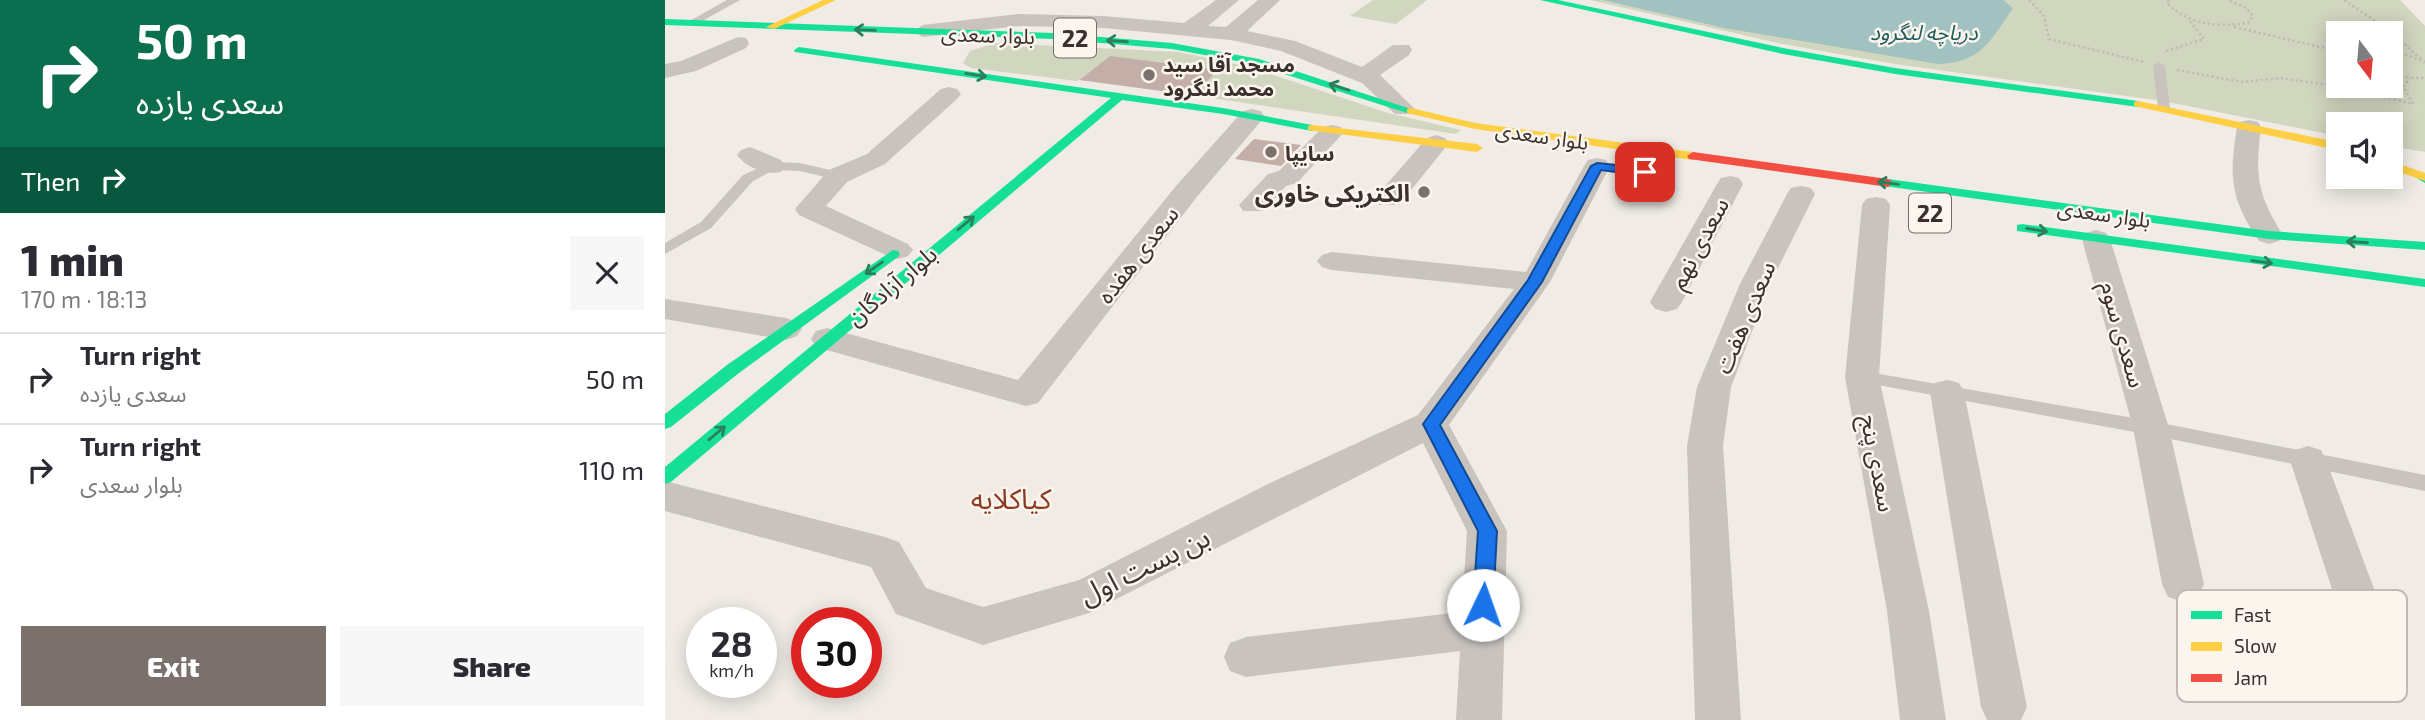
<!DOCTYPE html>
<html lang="en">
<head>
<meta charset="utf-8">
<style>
  body { margin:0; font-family:"Exo 2","Noto Sans Arabic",sans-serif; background:#f7f7f7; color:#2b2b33; height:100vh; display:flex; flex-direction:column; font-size:26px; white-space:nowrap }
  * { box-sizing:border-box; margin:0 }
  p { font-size:23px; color:#7c7c81 }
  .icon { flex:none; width:38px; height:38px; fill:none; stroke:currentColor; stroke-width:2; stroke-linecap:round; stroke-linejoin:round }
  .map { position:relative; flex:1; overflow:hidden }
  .panel { display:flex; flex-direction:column; background:#fff; width:665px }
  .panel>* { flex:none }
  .banner { background:#0b6e4f; color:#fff; overflow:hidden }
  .needle { width:46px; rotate:164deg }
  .fabs { position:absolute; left:1661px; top:21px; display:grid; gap:14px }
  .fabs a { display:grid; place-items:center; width:77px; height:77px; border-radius:0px; background:#fff; box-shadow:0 4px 18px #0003; font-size:35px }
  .speed { position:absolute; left:21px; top:607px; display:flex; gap:14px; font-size:35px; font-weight:700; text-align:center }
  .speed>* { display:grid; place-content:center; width:91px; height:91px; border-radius:50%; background:#fff; box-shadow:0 4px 18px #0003; line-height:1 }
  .speed small { font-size:18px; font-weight:400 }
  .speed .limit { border:10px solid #d22; background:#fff; color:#111 }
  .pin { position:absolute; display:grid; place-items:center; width:60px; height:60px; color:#fff; margin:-30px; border-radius:14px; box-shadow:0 4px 10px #0006 }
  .me { position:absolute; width:77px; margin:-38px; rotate:3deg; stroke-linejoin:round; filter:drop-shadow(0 0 5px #0008) }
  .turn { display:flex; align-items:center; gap:24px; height:147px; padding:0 21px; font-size:32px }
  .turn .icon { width:91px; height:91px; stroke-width:2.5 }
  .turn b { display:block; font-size:49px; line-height:60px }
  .then { display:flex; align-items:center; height:66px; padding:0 21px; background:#0003; gap:14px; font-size:26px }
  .round { display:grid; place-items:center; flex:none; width:74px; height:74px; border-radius:0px; background:#f7f7f7 }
  .overview { display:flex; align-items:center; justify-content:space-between; height:119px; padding:0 21px }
  h1 { font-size:42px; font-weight:800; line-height:52px }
  .action { display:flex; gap:14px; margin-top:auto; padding:14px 21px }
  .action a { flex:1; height:80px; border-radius:0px; background:#7a716c; color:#fff; font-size:28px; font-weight:800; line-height:80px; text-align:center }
  .action a+a { background:#f7f7f7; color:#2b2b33 }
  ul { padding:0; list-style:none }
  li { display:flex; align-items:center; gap:21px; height:91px; padding:0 21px; border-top:2px solid #e1e1e2 }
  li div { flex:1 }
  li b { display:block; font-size:26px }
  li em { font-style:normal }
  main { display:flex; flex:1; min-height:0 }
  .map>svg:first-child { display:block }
  .green { fill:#d1d6bf; fill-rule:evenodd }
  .water { fill:#a1c2c1 }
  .building { fill:#c3afa7 }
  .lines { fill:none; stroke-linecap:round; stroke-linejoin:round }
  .path { stroke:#c2bbb6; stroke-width:2.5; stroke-dasharray:2.5 2.5; stroke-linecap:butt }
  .lane { fill:#c9c3be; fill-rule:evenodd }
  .street { fill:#c9c3be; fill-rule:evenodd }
  .fast { fill:#16e098; fill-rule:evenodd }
  .slow { fill:#ffcf43; fill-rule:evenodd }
  .jam { fill:#f24e42; fill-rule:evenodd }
  .oneway { stroke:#2a7f5c }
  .route { fill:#1a73e8; stroke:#114b97; stroke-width:2 }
  .poi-dot { fill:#7a716c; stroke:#fbf5ee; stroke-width:2.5 }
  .labels { text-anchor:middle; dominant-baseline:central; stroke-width:5; stroke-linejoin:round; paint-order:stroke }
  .far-water-label { font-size:21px; font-style:italic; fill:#1f5a5e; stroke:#fbf5ee }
  .far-street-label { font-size:21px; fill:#3b302b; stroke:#fbf5ee }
  .far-poi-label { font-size:21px; font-weight:bold; fill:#3b302b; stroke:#fbf5ee; text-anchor:start }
  .shield { fill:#fbf5ee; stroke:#756b66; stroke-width:2 }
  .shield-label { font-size:23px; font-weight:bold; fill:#3b302b }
  .poi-label { font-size:24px; font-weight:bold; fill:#3b302b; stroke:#fbf5ee; text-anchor:end }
  .street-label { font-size:24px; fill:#3b302b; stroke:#fbf5ee }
  .quarter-label { font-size:28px; fill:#8c3b22; stroke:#fbf5ee }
  .near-street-label { font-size:28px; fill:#3b302b; stroke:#fbf5ee }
  .key { fill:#fbf5ee; stroke:#c1bab4; stroke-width:2 }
  .key-label { font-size:19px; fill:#3b302b }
</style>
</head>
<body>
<main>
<section class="panel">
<div class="banner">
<div class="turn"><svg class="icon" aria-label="right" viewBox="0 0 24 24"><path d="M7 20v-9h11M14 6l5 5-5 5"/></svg><div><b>50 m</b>سعدی یازده</div></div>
<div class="then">Then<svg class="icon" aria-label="right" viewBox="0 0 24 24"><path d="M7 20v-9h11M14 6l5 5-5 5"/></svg></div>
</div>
<div class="overview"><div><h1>1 min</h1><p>170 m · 18:13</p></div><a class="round"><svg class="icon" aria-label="close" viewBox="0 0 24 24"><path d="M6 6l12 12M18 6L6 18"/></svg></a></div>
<ul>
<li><svg class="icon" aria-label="right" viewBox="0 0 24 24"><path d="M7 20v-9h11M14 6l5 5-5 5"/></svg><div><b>Turn right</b><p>سعدی یازده</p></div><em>50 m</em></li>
<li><svg class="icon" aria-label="right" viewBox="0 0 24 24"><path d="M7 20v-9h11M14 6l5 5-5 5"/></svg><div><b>Turn right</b><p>بلوار سعدی</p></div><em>110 m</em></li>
</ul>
<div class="action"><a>Exit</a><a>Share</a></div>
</section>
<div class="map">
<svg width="1760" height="720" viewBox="0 0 1760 720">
  <rect width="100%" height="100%" fill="#f0ebe5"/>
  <!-- green -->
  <g class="green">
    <polygon points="708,0 762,0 731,24 685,16"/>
    <path d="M 925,0 L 1735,0 L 1760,26 L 1760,152 L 1726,146 L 1726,124 L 1673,124 L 1673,136 L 1498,101 L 1230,64 L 1117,44 ZM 1673,33 L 1726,33 L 1726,86 L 1673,86 Z"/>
    <polygon points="330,43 514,52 585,67 723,113 796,130 791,134 526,95 445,56 412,81 306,68 298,63 305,51"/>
  </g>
  <!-- water -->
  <path class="water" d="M 938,0 L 1338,0 L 1348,8 C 1326,40 1316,63 1273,64 L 1059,28 Z"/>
  <!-- building -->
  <g class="building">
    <polygon points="445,56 554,70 526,95 414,80"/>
    <polygon points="589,139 636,145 616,166 570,159"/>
  </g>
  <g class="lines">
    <!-- path -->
    <g class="path">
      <polyline points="1364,0 1379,16 1384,39 1479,62"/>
      <path d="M 1504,0 L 1502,3 C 1524,26 1554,27 1583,23 L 1588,16 L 1580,7 L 1562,0"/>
      <polyline points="1679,0 1725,31 1757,60"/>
      <polyline points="1569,27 1673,51"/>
      <polyline points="1726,49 1760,62"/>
      <polyline points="1501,51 1539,39 1523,19"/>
      <polyline points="1512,70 1577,82 1615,78 1677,87 1748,104 1738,86 1745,79"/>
      <polyline points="1726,77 1760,78"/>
    </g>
    <!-- lane -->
    <g class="lane">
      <polygon points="62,0 75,0 30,25 21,23"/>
      <polygon points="1494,62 1500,66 1505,108 1499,112 1493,108 1488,66"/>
      <polygon points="107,162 135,163 178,173 180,176 173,180 135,171 109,170 88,181 46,228 0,254 0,243 36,222 78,175"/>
      <polygon points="1197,371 1486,421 1760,475 1760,491 1486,435 1191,381 1188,377"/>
    </g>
    <!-- street -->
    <g class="street">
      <polygon points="551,0 574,0 543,26 561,27 593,0 615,0 582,31 630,41 697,67 728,45 744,45 747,50 744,55 715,75 750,109 746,114 730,114 697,83 616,51 566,40 438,28 354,26 258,37 248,31 258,25 354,14 438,16 519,23"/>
      <polygon points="73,37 81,38 84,43 81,48 31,71 0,78 0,64 16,61"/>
      <polygon points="284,87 292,89 296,94 292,99 220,164 182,182 161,206 243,244 248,250 243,256 233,259 223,256 134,215 130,209 164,170 202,154 276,89"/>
      <polygon points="587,109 596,111 599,116 596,121 531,198 373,403 361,406 151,347 146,339 151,331 162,328 353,380 511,186 578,111"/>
      <path d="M 1584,120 L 1593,122 L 1596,127 C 1590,175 1592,194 1618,235 L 1614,241 L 1604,244 L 1594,241 C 1565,199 1564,176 1572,127 L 1575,122 Z"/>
      <polygon points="667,125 676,127 679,132 632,183 621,186 598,211 578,211 574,205 603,174 614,171 658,127"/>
      <polygon points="771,135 780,138 784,143 780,148 734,205 714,205 710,199 714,193 762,138"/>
      <path d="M 85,147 L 116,160 L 120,166 L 116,172 C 102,175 81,168 72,155 L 76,150 Z"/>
      <polygon points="932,158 941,160 945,166 885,282 784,425 842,531 837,720 791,720 795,651 581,677 565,671 559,657 565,643 581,637 797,612 802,531 758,443 424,613 318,645 231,614 206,567 0,511 0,481 220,537 234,542 261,588 318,607 414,580 603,484 753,415 849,289 667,270 657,267 652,261 657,255 667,252 861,272 919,166 923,160"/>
      <polygon points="1065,176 1074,178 1078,184 1017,302 1012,309 1001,312 990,309 985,302 1052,184 1056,178"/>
      <polygon points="1136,186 1146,188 1150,194 1105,284 1066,387 1058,446 1076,720 1030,720 1022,446 1032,387 1075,284 1122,194 1126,188"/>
      <polygon points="1211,197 1221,199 1225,205 1214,377 1264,611 1281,720 1235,720 1222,611 1180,377 1197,205 1201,199"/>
      <polygon points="1431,230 1441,233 1445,239 1504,428 1539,584 1533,597 1518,602 1503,597 1497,584 1468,428 1417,239 1421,233"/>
      <polygon points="0,299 121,318 132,322 137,329 132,336 121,340 0,319"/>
      <polygon points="1282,380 1294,383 1299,392 1362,707 1356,720 1322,720 1316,707 1265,392 1270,383"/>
      <polygon points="1643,446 1656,450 1661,460 1724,629 1717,643 1702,648 1687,643 1680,629 1625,460 1630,450"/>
    </g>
    <!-- fast -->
    <g class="fast">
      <polygon points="875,0 893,0 1118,48 1230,68 1473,101 1479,104 1473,107 1230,74 1118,54"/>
      <polygon points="0,19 389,33 507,43 594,59 752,111 742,113 588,64 507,49 389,39 0,25"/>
      <polygon points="134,47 558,108 647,125 653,128 647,131 558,114 457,100 6,482 0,484 0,467 446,98 130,52 129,50"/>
      <polygon points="1753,171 1760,174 1760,183 1747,175"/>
      <polygon points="1223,179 1604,231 1760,242 1760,250 1604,239 1219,186 1219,180"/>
      <polygon points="1357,224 1760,279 1760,287 1352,231 1352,225"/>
      <polygon points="228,250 233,251 235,254 233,257 74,373 6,427 0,429 0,414 62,365"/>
    </g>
    <!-- slow -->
    <g class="slow">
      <polygon points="158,0 171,0 109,29 101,27"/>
      <polygon points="1473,101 1662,140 1668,144 1662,148 1469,106 1469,102"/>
      <polygon points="746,108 810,123 1028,152 1034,156 1028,160 810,129 742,113 742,109"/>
      <polygon points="647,125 812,144 818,148 812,152 643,130 643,126"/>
      <polygon points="1726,161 1760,173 1760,181 1726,169"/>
    </g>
    <!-- jam -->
    <polygon class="jam" points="1028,152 1223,179 1229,183 1223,187 1024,159 1022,156"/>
  </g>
  <!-- one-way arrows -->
  <defs><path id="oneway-shaft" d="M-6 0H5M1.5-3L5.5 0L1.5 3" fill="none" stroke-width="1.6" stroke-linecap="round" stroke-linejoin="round" transform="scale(1.75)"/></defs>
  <g class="oneway">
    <use href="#oneway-shaft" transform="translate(200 30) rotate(-178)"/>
    <use href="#oneway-shaft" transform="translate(452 41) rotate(-176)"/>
    <use href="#oneway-shaft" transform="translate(311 75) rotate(9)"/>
    <use href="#oneway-shaft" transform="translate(674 87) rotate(-162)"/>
    <use href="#oneway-shaft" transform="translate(1223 183) rotate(-172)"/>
    <use href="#oneway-shaft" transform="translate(301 223) rotate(-40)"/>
    <use href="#oneway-shaft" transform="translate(1372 230) rotate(9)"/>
    <use href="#oneway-shaft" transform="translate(1692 242) rotate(-176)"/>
    <use href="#oneway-shaft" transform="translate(1597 262) rotate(8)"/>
    <use href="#oneway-shaft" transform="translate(209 268) rotate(145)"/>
    <use href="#oneway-shaft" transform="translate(52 433) rotate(-40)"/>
  </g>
  <!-- route -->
  <polygon class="route" points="932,163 980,168 986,172 980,176 936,170 877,282 775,425 832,531 828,605 825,611 818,613 811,611 808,605 813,531 758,424 863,280 926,166"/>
  <!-- markers -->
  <g class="poi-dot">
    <circle cx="484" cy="75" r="7"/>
    <circle cx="606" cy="152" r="7"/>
    <circle cx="759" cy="192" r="7"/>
  </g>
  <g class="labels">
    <!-- far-water labels -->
    <g class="far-water-label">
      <text x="1259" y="31">دریاچه لنگرود</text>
    </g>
    <!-- far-street labels -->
    <g class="far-street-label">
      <text transform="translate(323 34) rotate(2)">بلوار سعدی</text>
      <text transform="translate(877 135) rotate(8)">بلوار سعدی</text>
      <text transform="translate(1439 213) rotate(8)">بلوار سعدی</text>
    </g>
    <!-- far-poi labels -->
    <g class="far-poi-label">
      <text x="498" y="63">مسجد آقا سید<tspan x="498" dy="24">محمد لنگرود</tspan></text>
      <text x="620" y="152">سایپا</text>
    </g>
    <!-- shield labels -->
    <g class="shield">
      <rect x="389" y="18.5" width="42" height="39" rx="5"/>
      <rect x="1244" y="193.5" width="42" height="39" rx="5"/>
    </g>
    <g class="shield-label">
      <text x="410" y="38">22</text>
      <text x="1265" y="213">22</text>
    </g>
    <!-- poi labels -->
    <g class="poi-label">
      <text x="745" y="192">الکتریکی خاوری</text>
    </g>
    <!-- street labels -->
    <g class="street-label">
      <text transform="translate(1033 243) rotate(-62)">سعدی نهم</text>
      <text transform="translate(472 254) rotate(-52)">سعدی هفده</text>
      <text transform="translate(226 285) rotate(-40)">بلوار آزادگان</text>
      <text transform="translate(1079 317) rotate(-67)">سعدی هفت</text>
      <text transform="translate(1459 334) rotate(74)">سعدی سوم</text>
      <text transform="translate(1214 463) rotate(79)">سعدی پنج</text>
    </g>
    <!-- quarter labels -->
    <g class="quarter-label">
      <text x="346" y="498">کیاکلایه</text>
    </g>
    <!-- near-street labels -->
    <g class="near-street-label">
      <text transform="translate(479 565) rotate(-26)">بن بست اول</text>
    </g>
  </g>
  <!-- legend -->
  <rect x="1512" y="590" width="230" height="112" rx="10" class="key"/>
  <rect x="1526" y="611" width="31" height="8" fill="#16e098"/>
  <rect x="1526" y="642" width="31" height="9" fill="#ffcf43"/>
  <rect x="1526" y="674" width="31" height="8" fill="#f24e42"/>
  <g class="key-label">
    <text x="1569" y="622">Fast</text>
    <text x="1569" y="653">Slow</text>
    <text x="1569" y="685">Jam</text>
  </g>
</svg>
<div class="fabs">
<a><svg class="needle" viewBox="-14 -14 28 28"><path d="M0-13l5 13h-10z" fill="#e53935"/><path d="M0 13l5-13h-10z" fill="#7c7c81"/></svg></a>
<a><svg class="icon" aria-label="sound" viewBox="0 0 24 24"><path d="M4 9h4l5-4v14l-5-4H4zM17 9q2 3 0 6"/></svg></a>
</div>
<div class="speed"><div>28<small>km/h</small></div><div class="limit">30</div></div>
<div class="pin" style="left:980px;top:172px;background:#d93025"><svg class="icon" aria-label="arrive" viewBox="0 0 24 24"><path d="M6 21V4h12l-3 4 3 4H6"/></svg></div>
<svg class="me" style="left:818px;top:605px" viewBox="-20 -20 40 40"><circle r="19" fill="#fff"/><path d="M0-13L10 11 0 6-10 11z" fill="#1a73e8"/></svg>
</div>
</main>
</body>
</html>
